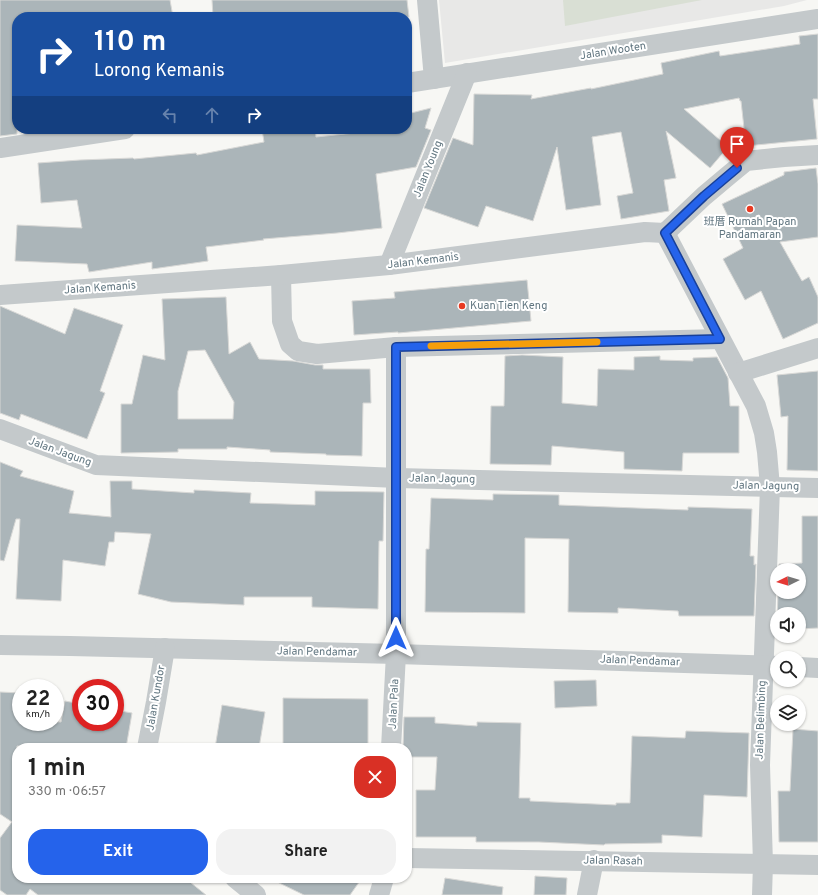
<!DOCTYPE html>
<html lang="en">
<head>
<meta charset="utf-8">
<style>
  body { margin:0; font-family:Overpass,"Noto Sans SC",sans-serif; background:#f2f2f2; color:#222; height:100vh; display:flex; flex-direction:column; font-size:15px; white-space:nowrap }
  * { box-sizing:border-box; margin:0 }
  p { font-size:13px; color:#767676 }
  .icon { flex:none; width:22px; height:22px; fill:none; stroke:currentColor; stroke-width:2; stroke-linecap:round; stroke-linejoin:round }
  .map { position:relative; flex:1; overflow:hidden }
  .side { position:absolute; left:12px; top:743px; width:400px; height:140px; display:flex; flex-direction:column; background:#fff; border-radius:16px; box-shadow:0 1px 3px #0004 }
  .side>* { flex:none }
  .top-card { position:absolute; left:12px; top:12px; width:400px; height:122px; border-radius:16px; box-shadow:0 1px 3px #0004; background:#1a4fa0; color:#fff; overflow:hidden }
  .needle { width:26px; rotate:265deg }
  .controls { position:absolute; left:770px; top:563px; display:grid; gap:8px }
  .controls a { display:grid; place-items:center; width:36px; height:36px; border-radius:50%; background:#fff; box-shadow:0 1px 3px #0004; font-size:20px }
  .speed { position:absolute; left:12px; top:679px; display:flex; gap:8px; font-size:20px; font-weight:700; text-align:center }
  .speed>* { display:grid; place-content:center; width:52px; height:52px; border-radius:50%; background:#fff; box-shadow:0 1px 3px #0004; line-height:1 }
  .speed small { font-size:10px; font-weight:400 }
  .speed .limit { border:6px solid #d22; background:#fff; color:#111 }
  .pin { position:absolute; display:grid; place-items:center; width:34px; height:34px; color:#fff; margin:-41px -17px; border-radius:50% 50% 50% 0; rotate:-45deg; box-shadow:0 0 4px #0007 }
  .pin .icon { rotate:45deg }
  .me { position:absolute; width:44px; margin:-22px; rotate:0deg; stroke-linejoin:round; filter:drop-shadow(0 0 3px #0008) }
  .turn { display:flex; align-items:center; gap:14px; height:84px; padding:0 16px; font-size:18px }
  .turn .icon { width:52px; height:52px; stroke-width:2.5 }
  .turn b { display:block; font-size:28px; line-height:34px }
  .lanes { display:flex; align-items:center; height:38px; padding:0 16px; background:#0003; justify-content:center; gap:20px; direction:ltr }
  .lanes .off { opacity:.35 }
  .round { display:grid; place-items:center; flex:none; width:42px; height:42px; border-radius:16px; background:#f2f2f2 }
  .head { display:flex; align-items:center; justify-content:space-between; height:68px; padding:0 16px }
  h1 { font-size:24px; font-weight:700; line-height:30px }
  .button { display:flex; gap:8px; margin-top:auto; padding:8px 16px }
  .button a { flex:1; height:46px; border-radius:16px; background:#2563eb; color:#fff; font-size:16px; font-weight:700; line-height:46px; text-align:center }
  .button a+a { background:#f2f2f2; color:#222 }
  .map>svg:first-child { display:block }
  .built { fill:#e8e8e7 }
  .green { fill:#d9dfd4 }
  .building { fill:#abb5b9; stroke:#d8d8d6; fill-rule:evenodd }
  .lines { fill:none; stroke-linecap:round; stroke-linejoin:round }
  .street { stroke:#c4c9cb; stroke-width:20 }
  .route-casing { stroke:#184099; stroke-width:10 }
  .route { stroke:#2563eb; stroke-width:7 }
  .slow { stroke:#f59e0b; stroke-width:7 }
  .poi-dot { fill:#e83a22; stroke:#fff; stroke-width:1.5 }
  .labels { text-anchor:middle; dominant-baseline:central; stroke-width:4; stroke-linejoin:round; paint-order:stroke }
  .street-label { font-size:11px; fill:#617680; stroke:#fff }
  .poi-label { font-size:11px; fill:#617680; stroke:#fff }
</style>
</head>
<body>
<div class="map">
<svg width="818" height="895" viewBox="0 0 818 895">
  <rect width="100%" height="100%" fill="#f7f7f4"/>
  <!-- built -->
  <polygon class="built" points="439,0 807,0 784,6 445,63"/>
  <!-- green -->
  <polygon class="green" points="563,0 702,0 565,26"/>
  <!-- building -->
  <g class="building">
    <polygon points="0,0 170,0 173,17 17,17 17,134 0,136"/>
    <polygon points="212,0 407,0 409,17 213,17"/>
    <polygon points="818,34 818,99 813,99 817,139 746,146 741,101 740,101 739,98 684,109 728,147 710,168 666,131 676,178 664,180 669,211 621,219 617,196 633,193 621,132 592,137 601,205 566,210 557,147 533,221 486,206 478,227 424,208 453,138 473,145 474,94 532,95 531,99 591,88 591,89 663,74 661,63 719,51 720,56 800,44 799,36"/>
    <polygon points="431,108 425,128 431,130 416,167 376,174 382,228 337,233 263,239 264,240 206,247 208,261 152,269 152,262 89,272 87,264 15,261 17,225 82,228 77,200 41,203 38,163 80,160 133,158 134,159 196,153 197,155 264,142 262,129 315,129 316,137 375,131 374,129 407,129 407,114"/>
    <polygon points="816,168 818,184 818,237 780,242 802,281 809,277 818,297 818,323 783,339 761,291 745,300 723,259 743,248 722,204 784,175 784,172"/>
    <polygon points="527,280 531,321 398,333 398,332 354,335 352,301 395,298 394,292"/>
    <path d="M 226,297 L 229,354 L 250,342 L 259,359 L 293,361 L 315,365 L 323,365 L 323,369 L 370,369 L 371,403 L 363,403 L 362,456 L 326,455 L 326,454 L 270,452 L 270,450 L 227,447 L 227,449 L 178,449 L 178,452 L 121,453 L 121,404 L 132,404 L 143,355 L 165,360 L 162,299 ZM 205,350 L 234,402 L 233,419 L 178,419 L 178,391 L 188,351 Z"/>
    <polygon points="0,306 65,334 74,308 123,325 100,391 105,393 87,439 21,414 19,420 0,413"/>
    <polygon points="522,355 563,357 562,403 597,406 598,369 634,370 634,357 660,356 660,360 693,361 693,358 717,357 728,378 730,406 739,406 739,453 683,453 682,471 624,469 624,452 552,446 551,465 490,464 491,406 504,406 505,356"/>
    <polygon points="818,371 818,471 787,470 788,416 781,417 777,375"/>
    <polygon points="0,462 23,471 20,476 74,491 69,513 111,517 110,481 132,481 132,489 194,493 194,490 251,493 250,503 315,505 315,491 384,492 383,541 379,541 378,609 312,607 312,597 244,597 244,605 171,602 138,594 151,534 115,532 114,542 109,542 105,566 63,560 61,601 16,599 20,519 16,519 4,561 0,560"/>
    <polygon points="493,494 559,495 559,505 688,510 688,507 752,509 750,556 754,556 754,565 756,564 754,616 679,616 678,611 618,608 618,613 568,612 569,539 525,538 525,613 425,612 426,549 429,549 431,498 493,500"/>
    <polygon points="802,516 818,516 818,628 799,629 799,614 777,614 777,630 777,626 778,592 799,592 799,570 779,570 779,564 802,563"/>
    <polygon points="596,680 597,706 555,708 554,681"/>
    <polygon points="0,692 21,693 21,722 61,722 65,701 81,704 81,722 115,722 115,710 132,713 126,748 57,748 57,747 17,746 17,814 12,822 0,814"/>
    <polygon points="283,698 368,699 368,748 283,748"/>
    <polygon points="222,705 265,712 259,748 215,748"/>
    <polygon points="404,717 435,717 435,723 477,726 477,722 521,723 519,798 530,798 530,801 616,805 616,803 630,803 632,736 685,738 686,731 749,733 747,797 704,795 702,837 662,835 662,843 605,844 604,845 539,842 476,842 476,837 416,837 416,790 435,790 437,757 407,757 407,748 403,748"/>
    <polygon points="793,729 818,731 818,842 779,842 778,791 790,791"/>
    <polygon points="17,815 17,878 185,878 206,895 38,895 30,889 26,895 7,895 0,890 0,838"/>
    <polygon points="535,876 567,878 566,895 534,895"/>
    <polygon points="269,878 362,878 350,895 304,895"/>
    <polygon points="445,878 503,887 502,895 442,895"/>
  </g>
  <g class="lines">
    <!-- street -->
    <g class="street">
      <polyline points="427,0 434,79"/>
      <polyline points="407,83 818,19"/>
      <polyline points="0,148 125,129"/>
      <polyline points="665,233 756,406 764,433 767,452 770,487 760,765 763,864 762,895"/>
      <polyline points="389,265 467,73"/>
      <polyline points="281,275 282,321 290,344 298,351 317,354 396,347 720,339"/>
      <polyline points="0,295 281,275 389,265 645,232 665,233 704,196 729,175 746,161 784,157 818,155"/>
      <polyline points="738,373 818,348"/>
      <polyline points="0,429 96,465 397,478 818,488"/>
      <polyline points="0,645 70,646 396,654 777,666"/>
      <polyline points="799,667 818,668"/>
      <polyline points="147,748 156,702 165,648"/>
      <polyline points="391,748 396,654 396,347"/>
      <polyline points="407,858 818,865"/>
      <polyline points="235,878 256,895"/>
      <polyline points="379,895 384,878"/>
      <polyline points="587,895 594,860"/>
    </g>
  </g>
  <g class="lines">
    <!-- route casing -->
    <g class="route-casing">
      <polyline id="route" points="396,638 396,347 720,339 665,233 704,196 737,168"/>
    </g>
    <!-- route -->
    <use href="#route" class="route"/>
    <!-- slow -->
    <polyline class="slow" points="431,346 597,342"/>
  </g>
  <!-- markers -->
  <g class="poi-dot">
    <circle cx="750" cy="209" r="4"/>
    <circle cx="462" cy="306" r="4"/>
  </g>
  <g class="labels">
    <!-- street labels -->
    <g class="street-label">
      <text transform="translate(613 51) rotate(-9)">Jalan Wooten</text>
      <text transform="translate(428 169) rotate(-68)">Jalan Young</text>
      <text transform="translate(423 261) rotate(-7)">Jalan Kemanis</text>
      <text transform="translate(100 288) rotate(-4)">Jalan Kemanis</text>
      <text transform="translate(60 452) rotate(20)">Jalan Jagung</text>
      <text transform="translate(442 479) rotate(1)">Jalan Jagung</text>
      <text transform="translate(766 486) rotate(1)">Jalan Jagung</text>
      <text transform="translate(317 652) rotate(1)">Jalan Pendamar</text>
      <text transform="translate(640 661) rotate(2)">Jalan Pendamar</text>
      <text transform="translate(156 698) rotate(-80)">Jalan Kundor</text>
      <text transform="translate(394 704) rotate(-87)">Jalan Pala</text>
      <text transform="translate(761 720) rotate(-88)">Jalan Belimbing</text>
      <text transform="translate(613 861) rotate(1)">Jalan Rasah</text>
    </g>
    <!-- poi labels -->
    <g class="poi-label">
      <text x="750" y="222">班厝 Rumah Papan<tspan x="750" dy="13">Pandamaran</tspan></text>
      <text x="470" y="306" text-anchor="start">Kuan Tien Keng</text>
    </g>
  </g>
</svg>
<div class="controls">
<a><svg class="needle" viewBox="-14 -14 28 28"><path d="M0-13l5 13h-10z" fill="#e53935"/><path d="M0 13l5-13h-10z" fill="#767676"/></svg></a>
<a><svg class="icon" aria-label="sound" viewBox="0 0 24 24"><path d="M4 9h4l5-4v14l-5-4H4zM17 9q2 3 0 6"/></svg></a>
<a><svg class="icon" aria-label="search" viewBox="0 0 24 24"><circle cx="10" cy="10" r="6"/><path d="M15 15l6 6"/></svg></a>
<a><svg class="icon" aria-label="layers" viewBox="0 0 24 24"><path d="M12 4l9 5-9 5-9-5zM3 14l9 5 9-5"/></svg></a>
</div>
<div class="speed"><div>22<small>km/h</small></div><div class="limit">30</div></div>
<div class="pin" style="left:737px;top:168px;background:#d93025"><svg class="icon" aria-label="arrive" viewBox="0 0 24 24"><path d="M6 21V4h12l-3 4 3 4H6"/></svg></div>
<svg class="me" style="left:396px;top:638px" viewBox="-20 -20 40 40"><path d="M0-17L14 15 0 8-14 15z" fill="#2563eb" stroke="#fff" stroke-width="4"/></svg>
<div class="top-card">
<div class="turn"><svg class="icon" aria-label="right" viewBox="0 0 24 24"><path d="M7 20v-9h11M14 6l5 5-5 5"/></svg><div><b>110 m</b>Lorong Kemanis</div></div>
<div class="lanes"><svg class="icon off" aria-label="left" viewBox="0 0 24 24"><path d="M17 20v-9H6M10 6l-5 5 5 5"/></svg><svg class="icon off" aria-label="ahead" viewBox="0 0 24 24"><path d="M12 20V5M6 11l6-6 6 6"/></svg><svg class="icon" aria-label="right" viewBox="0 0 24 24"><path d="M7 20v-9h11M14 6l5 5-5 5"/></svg></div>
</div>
<section class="side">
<div class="head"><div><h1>1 min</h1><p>330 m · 06:57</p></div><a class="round" style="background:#d93025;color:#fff"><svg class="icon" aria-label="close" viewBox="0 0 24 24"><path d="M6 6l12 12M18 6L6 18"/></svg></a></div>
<div class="button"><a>Exit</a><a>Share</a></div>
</section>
</div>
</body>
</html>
